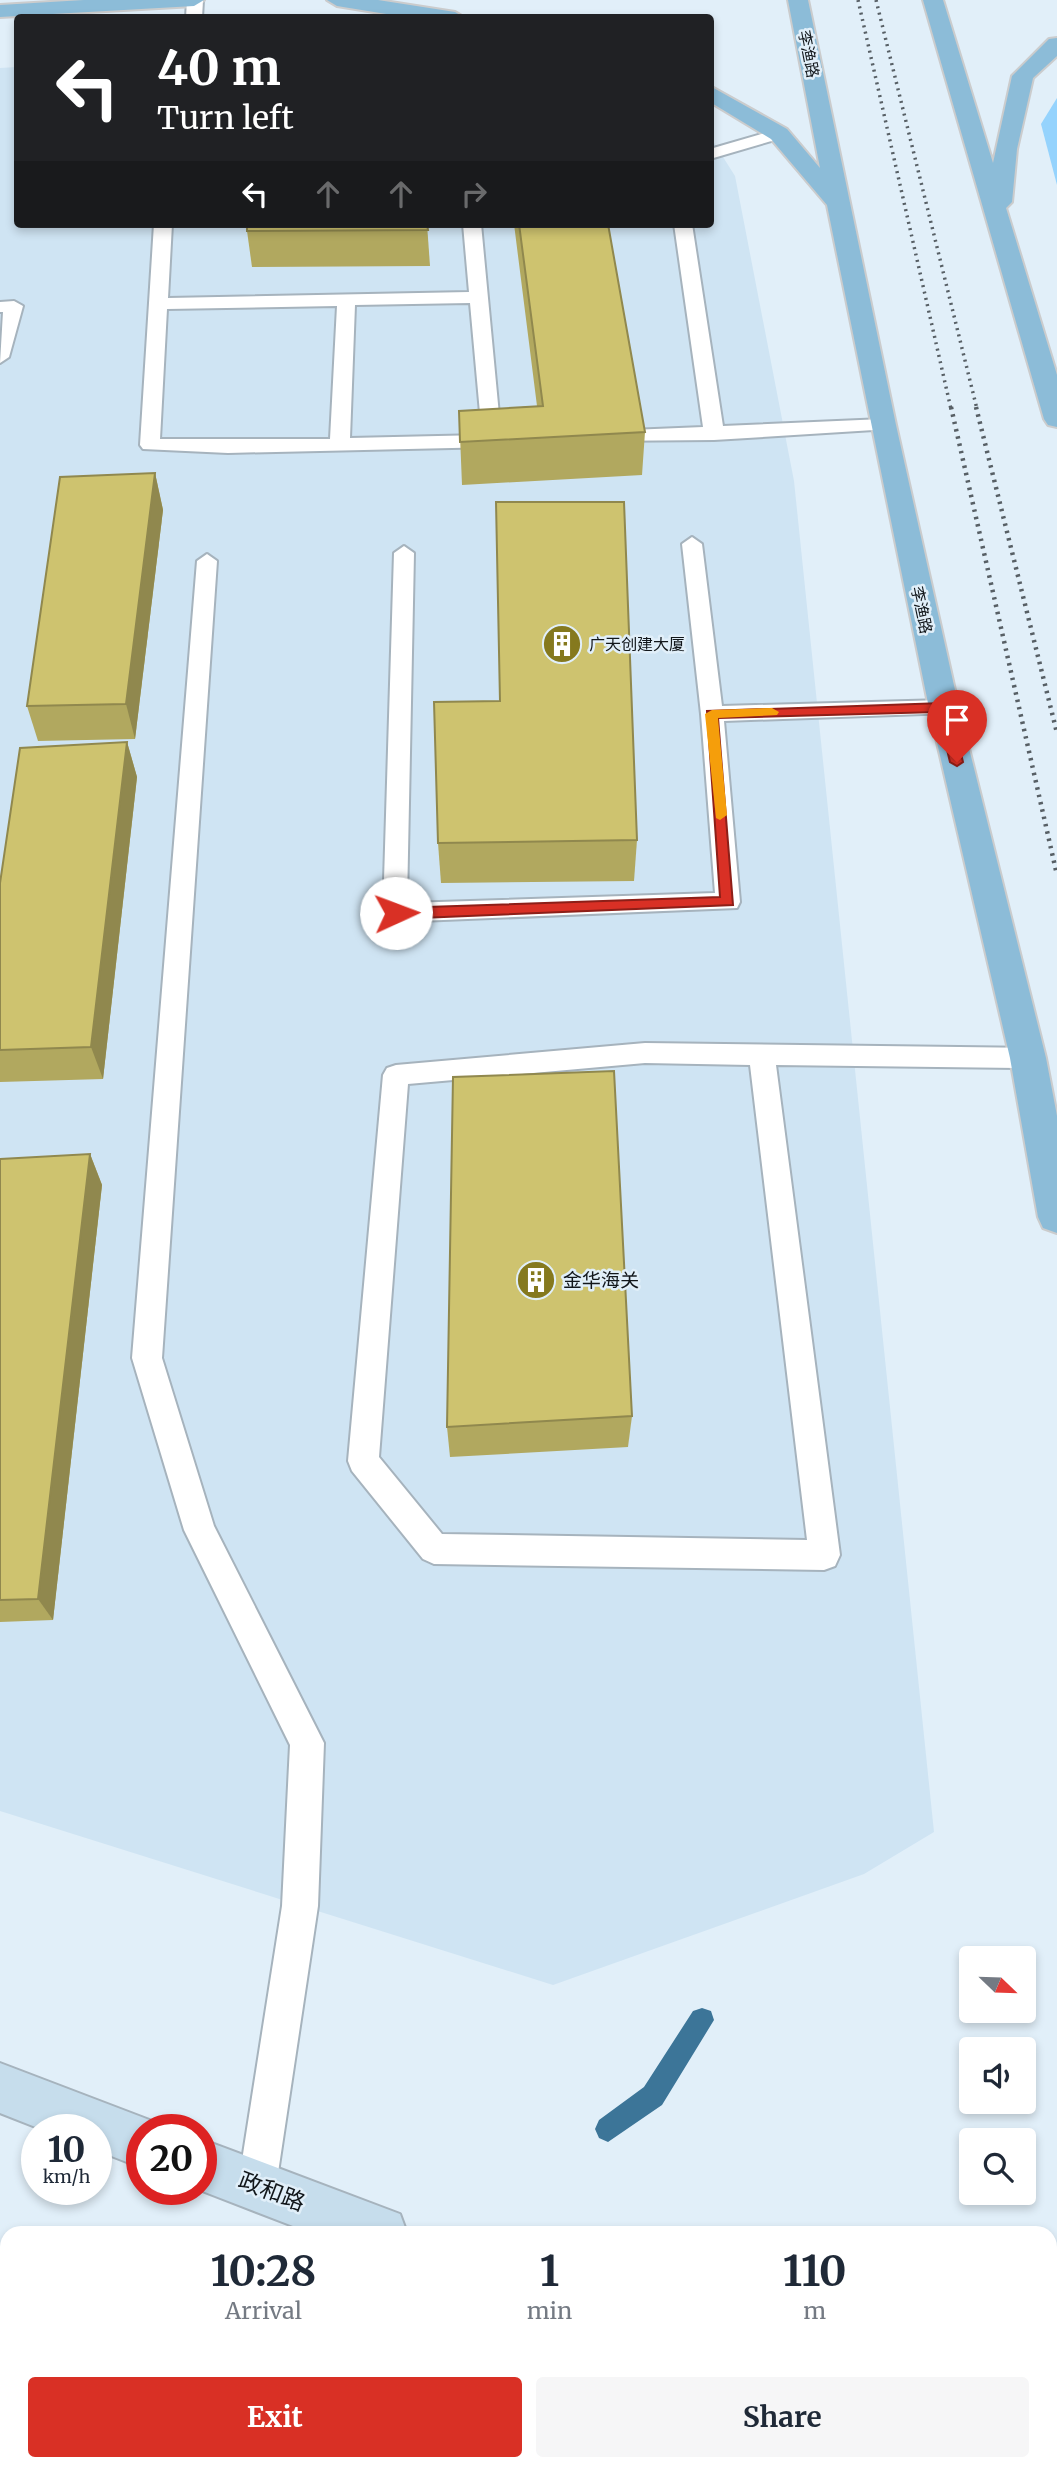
<!DOCTYPE html>
<html lang="en">
<head>
<meta charset="utf-8">
<style>
  body { margin:0; font-family:Merriweather,"Noto Sans SC",serif; background:#f6f6f7; color:#1f2937; height:100vh; display:flex; flex-direction:column; font-size:26px; white-space:nowrap }
  * { box-sizing:border-box; margin:0 }
  p { font-size:23px; color:#747a83 }
  .icon { flex:none; width:38px; height:38px; fill:none; stroke:currentColor; stroke-width:2; stroke-linecap:round; stroke-linejoin:round }
  .map { position:relative; flex:1; overflow:hidden }
  .drawer { position:absolute; left:0px; top:2226px; width:1057px; height:245px; display:flex; flex-direction:column; background:#fff; border-radius:21px 21px 0 0; box-shadow:0 4px 10px #0003 }
  .drawer>* { flex:none }
  .top-card { position:absolute; left:14px; top:14px; width:700px; height:214px; border-radius:7px; box-shadow:0 4px 10px #0003; background:#202124; color:#fff; overflow:hidden }
  .needle { width:46px; rotate:113deg }
  .fabs { position:absolute; left:959px; top:1946px; display:grid; gap:14px }
  .fabs a { display:grid; place-items:center; width:77px; height:77px; border-radius:7px; background:#fff; box-shadow:0 4px 10px #0003; font-size:35px }
  .speed { position:absolute; left:21px; top:2114px; display:flex; gap:14px; font-size:35px; font-weight:700; text-align:center }
  .speed>* { display:grid; place-content:center; width:91px; height:91px; border-radius:50%; background:#fff; box-shadow:0 4px 10px #0003; line-height:1 }
  .speed small { font-size:18px; font-weight:400 }
  .speed .limit { border:10px solid #d22; background:#fff; color:#111 }
  .pin { position:absolute; display:grid; place-items:center; width:60px; height:60px; color:#fff; margin:-72px -30px; border-radius:50% 50% 50% 0; rotate:-45deg; box-shadow:0 0 7px #0007 }
  .pin .icon { rotate:45deg }
  .me { position:absolute; width:77px; margin:-38px; rotate:88deg; stroke-linejoin:round; filter:drop-shadow(0 0 5px #0008) }
  .turn { display:flex; align-items:center; gap:24px; height:147px; padding:0 28px; font-size:32px }
  .turn .icon { width:91px; height:91px; stroke-width:2.5 }
  .turn b { display:block; font-size:49px; line-height:60px }
  .lanes { display:flex; align-items:center; height:66px; padding:0 28px; background:#0003; justify-content:center; gap:35px; direction:ltr }
  .lanes .off { opacity:.35 }
  .eta { display:flex; justify-content:space-evenly; align-items:center; height:119px; text-align:center }
  .eta b { font-size:42px; font-weight:700; line-height:49px }
  .cta { display:flex; gap:14px; margin-top:auto; padding:14px 28px }
  .cta a { flex:1; height:80px; border-radius:7px; background:#d93025; color:#fff; font-size:28px; font-weight:700; line-height:80px; text-align:center }
  .cta a+a { background:#f6f6f7; color:#1f2937 }
  .map>svg:first-child { display:block }
  .built { fill:#cfe4f3 }
  .green { fill:#95d3fd }
  .lines { fill:none; stroke-linecap:round; stroke-linejoin:round }
  .stream { fill:#3c7598; fill-rule:evenodd }
  .lane-casing { stroke:#a6b3bd; stroke-width:4 }
  .secondary-casing { stroke:#a6b3bd; stroke-width:4 }
  .primary-casing { stroke:#cbcccd; stroke-width:4 }
  .lane { fill:#fff; fill-rule:evenodd }
  .secondary { fill:#c6ddec; fill-rule:evenodd }
  .primary { fill:#8cbcd8; fill-rule:evenodd }
  .rail-far1 { stroke:#575f65; stroke-width:3.5; stroke-dasharray:2 4.5; stroke-linecap:butt }
  .rail { stroke:#575f65; stroke-width:4.5; stroke-dasharray:2.5 5; stroke-linecap:butt }
  .wall { fill:#b1a85f }
  .shaded-wall { fill:#90884e }
  .building { fill:#cec36f; stroke:#90884e; stroke-width:2 }
  .route { fill:#d93025; stroke:#8d1f18; stroke-width:2 }
  .slow { fill:#f59e0b }
  .labels { text-anchor:middle; dominant-baseline:central; stroke-width:5; stroke-linejoin:round; paint-order:stroke }
  .far-street-label { font-size:16px; fill:#12171b; stroke:#e1eff9 }
  .far-poi-label { font-size:16px; fill:#12171b; stroke:#e1eff9; text-anchor:start }
  .poi-label { font-size:19px; fill:#12171b; stroke:#e1eff9; text-anchor:start }
  .near-street-label { font-size:23px; fill:#12171b; stroke:#e1eff9 }
</style>
</head>
<body>
<div class="map">
<svg width="1057" height="2471" viewBox="0 0 1057 2471">
  <rect width="100%" height="100%" fill="#e1eff9"/>
  <!-- built -->
  <polygon class="built" points="17,67 18,224 710,224 711,138 735,176 794,481 934,1832 864,1874 553,1985 0,1811 0,68"/>
  <!-- green -->
  <polygon class="green" points="1057,98 1057,185 1041,124"/>
  <g class="lines">
    <!-- stream -->
    <polygon class="stream" points="702,2008 711,2011 714,2020 662,2105 608,2142 599,2138 595,2129 599,2120 644,2087 693,2011"/>
    <!-- lane casing -->
    <g class="lane-casing">
      <g id="lane">
        <polygon points="187,0 203,0 202,18 186,18"/>
        <polygon points="779,129 785,131 785,137 710,159 710,149"/>
        <path d="M 154,224 L 172,224 L 168,298 L 469,292 L 463,224 L 481,224 L 501,436 L 506,441 L 496,447 L 228,453 L 143,449 L 140,445 ZM 470,303 L 482,435 L 350,438 L 355,305 ZM 337,306 L 330,439 L 160,439 L 167,309 Z"/>
        <polygon points="674,224 692,224 723,426 883,419 890,421 893,425 890,429 714,440 599,441 596,437 606,431 703,427"/>
        <polygon points="14,301 23,306 9,357 0,363 3,312 0,312 0,302"/>
        <polygon points="692,537 702,544 722,706 944,700 952,703 955,708 952,713 724,721 740,902 737,908 395,922 386,919 383,913 394,553 404,546 414,553 407,903 715,893 701,714 682,544"/>
        <polygon points="207,554 217,561 162,1358 214,1526 324,1743 318,1906 276,2186 270,2199 257,2205 244,2199 238,2186 282,1906 290,1745 184,1530 132,1358 197,561"/>
        <path d="M 645,1043 L 1028,1048 L 1037,1051 L 1041,1058 L 1037,1065 L 1028,1068 L 776,1065 L 840,1555 L 835,1566 L 824,1570 L 434,1564 L 423,1559 L 352,1471 L 348,1461 L 383,1075 L 387,1068 L 396,1065 ZM 645,1063 L 750,1065 L 807,1540 L 442,1534 L 379,1457 L 408,1084 Z"/>
      </g>
    </g>
    <!-- secondary casing -->
    <g class="secondary-casing">
      <g id="secondary">
        <polygon points="0,2063 160,2124 163,2130 142,2130 142,2168 96,2150 96,2130 43,2130 0,2113"/>
        <polygon points="201,2139 400,2214 407,2233 311,2233 197,2189 201,2189"/>
        <polygon points="882,2464 951,2464 954,2471 885,2471"/>
      </g>
    </g>
    <!-- primary casing -->
    <g class="primary-casing">
      <g id="primary">
        <polygon points="84,0 204,0 194,6 0,17 0,5"/>
        <polygon points="327,0 378,0 455,12 465,18 411,18 337,6"/>
        <polygon points="788,0 808,0 896,425 959,708 1046,1058 1057,1116 1057,1233 1043,1228 1038,1217 1010,1058 929,708 827,205 771,139 710,102 710,86 787,129 820,168"/>
        <polygon points="923,0 943,0 993,163 1012,76 1049,39 1057,38 1057,56 1033,78 1017,149 1012,202 1006,208 1057,375 1057,427 1048,425 1044,419"/>
      </g>
    </g>
    <!-- lane -->
    <use href="#lane" class="lane"/>
    <!-- secondary -->
    <use href="#secondary" class="secondary"/>
    <!-- primary -->
    <use href="#primary" class="primary"/>
    <!-- rail-far1 -->
    <g class="rail-far1">
      <polyline points="858,0 951,409"/>
      <polyline points="876,0 977,409"/>
    </g>
    <!-- rail -->
    <g class="rail">
      <polyline points="951,407 1057,875"/>
      <polyline points="976,407 1057,733"/>
    </g>
  </g>
  <!-- wall -->
  <g class="wall">
    <polygon points="427,224 430,266 252,267 247,231"/>
    <polygon points="514,224 608,224 645,432 642,475 462,485 459,411 537,406"/>
    <polygon points="155,473 163,510 135,739 38,741 27,706"/>
    <polygon points="127,742 137,777 103,1079 0,1082 0,883"/>
    <polygon points="637,840 634,881 441,883 438,843"/>
    <polygon points="90,1154 102,1185 53,1620 0,1622 0,1159"/>
    <polygon points="632,1416 628,1447 450,1457 447,1427"/>
  </g>
  <!-- shaded-wall -->
  <g class="shaded-wall">
    <polygon points="155,473 163,510 135,739 126,704"/>
    <polygon points="127,742 137,777 103,1079 91,1047"/>
    <polygon points="90,1154 102,1185 53,1620 38,1599"/>
  </g>
  <!-- building -->
  <g class="building">
    <polygon points="247,224 427,224 428,230 247,231"/>
    <polygon points="519,224 608,224 645,432 460,442 459,411 543,406"/>
    <polygon points="155,473 126,704 27,706 60,477"/>
    <polygon points="496,502 624,502 637,840 438,843 434,702 500,701"/>
    <polygon points="127,742 91,1047 0,1050 0,883 20,748"/>
    <polygon points="614,1071 632,1416 447,1427 453,1077"/>
    <polygon points="90,1154 38,1599 0,1600 0,1159"/>
  </g>
  <!-- route -->
  <polygon class="route" points="944,703 950,708 963,762 957,766 950,762 938,712 718,718 733,905 396,919 389,913 396,908 720,897 707,711"/>
  <!-- slow -->
  <polygon class="slow" points="772,708 779,712 777,715 718,718 727,815 720,820 716,818 705,714 712,710"/>
  <!-- icons -->
  <defs>
    <g id="building-disc" transform="scale(2.0125)"><circle r="9.5" fill="#85791e" stroke="#e1eff9"/><path d="M-4-6H4V6H1V3H-1V6H-4ZM-2.5-4.3h1.7v1.8h-1.7ZM.8-4.3h1.7v1.8H.8ZM-2.5-1h1.7V.8h-1.7ZM.8-1h1.7V.8H.8Z" fill="#fff"/></g>
  </defs>
  <g fill-rule="evenodd">
    <use href="#building-disc" x="562" y="644"/>
    <use href="#building-disc" x="536" y="1280"/>
  </g>
  <g class="labels">
    <!-- far-street labels -->
    <g class="far-street-label">
      <text transform="translate(809 54) rotate(79)">李渔路</text>
      <text transform="translate(922 610) rotate(78)">李渔路</text>
    </g>
    <!-- far-poi labels -->
    <g class="far-poi-label">
      <text x="589" y="644">广天创建大厦</text>
    </g>
    <!-- poi labels -->
    <g class="poi-label">
      <text x="563" y="1280">金华海关</text>
    </g>
    <!-- near-street labels -->
    <g class="near-street-label">
      <text transform="translate(272 2191) rotate(21)">政和路</text>
    </g>
  </g>
</svg>
<div class="fabs">
<a><svg class="needle" viewBox="-14 -14 28 28"><path d="M0-13l5 13h-10z" fill="#e53935"/><path d="M0 13l5-13h-10z" fill="#747a83"/></svg></a>
<a><svg class="icon" aria-label="sound" viewBox="0 0 24 24"><path d="M4 9h4l5-4v14l-5-4H4zM17 9q2 3 0 6"/></svg></a>
<a><svg class="icon" aria-label="search" viewBox="0 0 24 24"><circle cx="10" cy="10" r="6"/><path d="M15 15l6 6"/></svg></a>
</div>
<div class="speed"><div>10<small>km/h</small></div><div class="limit">20</div></div>
<div class="pin" style="left:957px;top:762px;background:#d93025"><svg class="icon" aria-label="arrive" viewBox="0 0 24 24"><path d="M6 21V4h12l-3 4 3 4H6"/></svg></div>
<svg class="me" style="left:396px;top:913px" viewBox="-20 -20 40 40"><circle r="19" fill="#fff"/><path d="M0-13L10 11 0 6-10 11z" fill="#d93025"/></svg>
<div class="top-card">
<div class="turn"><svg class="icon" aria-label="left" viewBox="0 0 24 24"><path d="M17 20v-9H6M10 6l-5 5 5 5"/></svg><div><b>40 m</b>Turn left</div></div>
<div class="lanes"><svg class="icon" aria-label="left" viewBox="0 0 24 24"><path d="M17 20v-9H6M10 6l-5 5 5 5"/></svg><svg class="icon off" aria-label="ahead" viewBox="0 0 24 24"><path d="M12 20V5M6 11l6-6 6 6"/></svg><svg class="icon off" aria-label="ahead" viewBox="0 0 24 24"><path d="M12 20V5M6 11l6-6 6 6"/></svg><svg class="icon off" aria-label="right" viewBox="0 0 24 24"><path d="M7 20v-9h11M14 6l5 5-5 5"/></svg></div>
</div>
<section class="drawer">
<div class="eta">
<div><b>10:28</b><p>Arrival</p></div>
<div><b>1</b><p>min</p></div>
<div><b>110</b><p>m</p></div>
</div>
<div class="cta"><a>Exit</a><a>Share</a></div>
</section>
</div>
</body>
</html>
